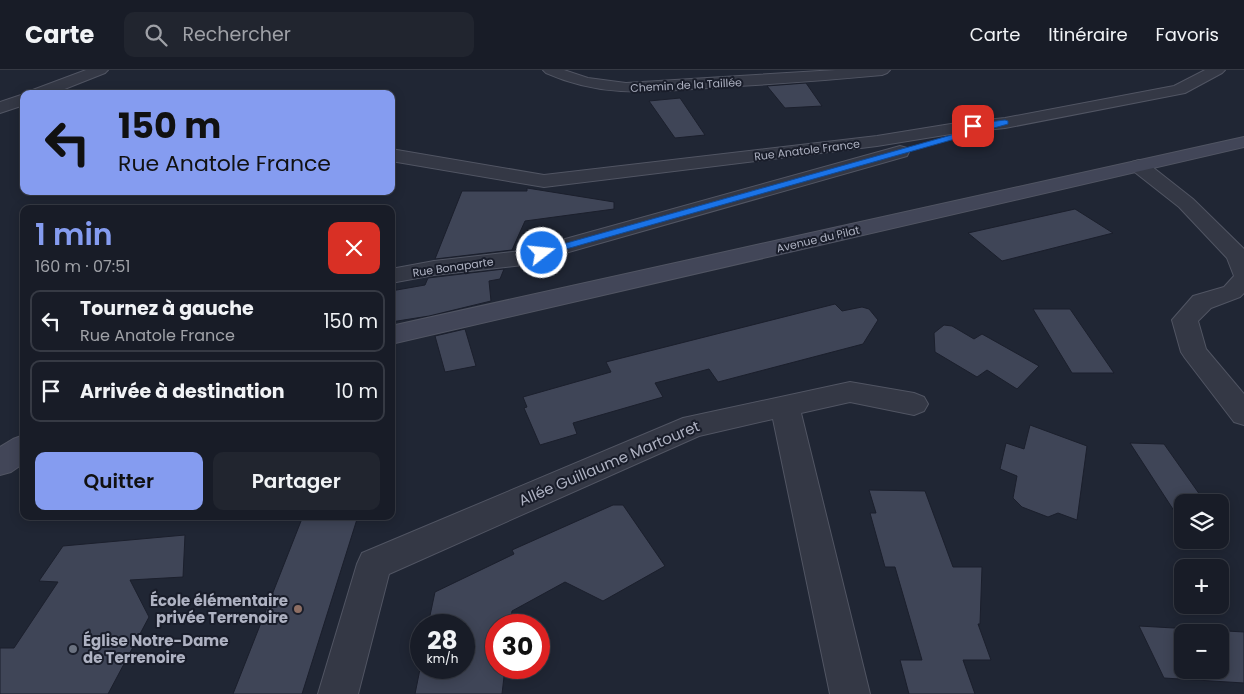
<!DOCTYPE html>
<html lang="fr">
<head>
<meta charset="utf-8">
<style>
  body { margin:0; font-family:Poppins,sans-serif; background:#21252f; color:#f1f3f6; height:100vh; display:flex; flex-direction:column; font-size:19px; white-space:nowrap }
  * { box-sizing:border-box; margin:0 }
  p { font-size:16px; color:#9fa1a7 }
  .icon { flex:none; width:28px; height:28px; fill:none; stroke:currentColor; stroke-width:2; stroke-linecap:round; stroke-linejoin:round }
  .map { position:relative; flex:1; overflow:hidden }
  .sheet { position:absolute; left:20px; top:135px; width:375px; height:315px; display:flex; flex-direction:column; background:#181c27; border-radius:10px; box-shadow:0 2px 12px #0003,0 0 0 1px #363a44 }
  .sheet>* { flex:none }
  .hud { position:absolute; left:20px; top:20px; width:375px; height:105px; border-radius:10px; box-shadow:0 2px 12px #0003,0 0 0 1px #363a44; background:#859cf0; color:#111; overflow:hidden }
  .controls { position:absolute; left:1174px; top:424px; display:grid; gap:10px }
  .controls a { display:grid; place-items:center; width:55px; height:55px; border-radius:10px; background:#181c27; box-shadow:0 2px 12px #0003,0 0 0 1px #363a44; font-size:25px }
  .speed { position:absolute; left:410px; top:544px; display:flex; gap:10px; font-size:25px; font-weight:700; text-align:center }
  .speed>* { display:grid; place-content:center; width:65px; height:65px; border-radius:50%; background:#181c27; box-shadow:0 2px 12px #0003,0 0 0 1px #363a44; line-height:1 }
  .speed small { font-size:12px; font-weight:400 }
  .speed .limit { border:8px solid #d22; background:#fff; color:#111 }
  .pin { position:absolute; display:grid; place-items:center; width:42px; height:42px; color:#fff; margin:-21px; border-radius:10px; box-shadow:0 2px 8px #0006 }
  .me { position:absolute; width:55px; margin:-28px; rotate:74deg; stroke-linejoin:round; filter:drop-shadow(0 0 4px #0008) }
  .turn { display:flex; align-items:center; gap:18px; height:105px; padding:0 15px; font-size:22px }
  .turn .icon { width:65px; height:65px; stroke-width:2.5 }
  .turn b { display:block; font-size:35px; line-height:42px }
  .round { display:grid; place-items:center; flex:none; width:52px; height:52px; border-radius:10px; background:#21252f }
  .summary { display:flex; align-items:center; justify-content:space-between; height:85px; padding:0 15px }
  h1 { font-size:30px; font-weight:600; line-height:38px; color:#859cf0 }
  .cta { display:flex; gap:10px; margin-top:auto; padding:10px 15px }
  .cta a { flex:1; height:58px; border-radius:10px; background:#859cf0; color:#111; font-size:20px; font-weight:600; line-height:58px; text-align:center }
  .cta a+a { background:#21252f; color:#f1f3f6 }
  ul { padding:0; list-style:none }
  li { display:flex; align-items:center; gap:15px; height:62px; margin:0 10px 8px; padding:0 5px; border:2px solid #363a44; border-radius:10px }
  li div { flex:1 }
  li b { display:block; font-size:19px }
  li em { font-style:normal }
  header { display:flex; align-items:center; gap:30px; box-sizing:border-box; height:70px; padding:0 25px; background:#181c27; border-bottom:1px solid #363a44 }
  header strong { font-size:24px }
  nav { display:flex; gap:28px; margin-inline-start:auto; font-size:18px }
  .search { width:350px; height:45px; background:#21252f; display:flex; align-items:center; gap:12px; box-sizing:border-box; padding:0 18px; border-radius:10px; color:#9fa1a7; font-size:19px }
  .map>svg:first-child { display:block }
  .building { fill:#3f4557; stroke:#1b1f2c; fill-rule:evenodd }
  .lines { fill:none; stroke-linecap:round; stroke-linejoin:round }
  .street-casing { stroke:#515563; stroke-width:2 }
  .secondary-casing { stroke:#515563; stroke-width:2 }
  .street { fill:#343845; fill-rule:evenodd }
  .secondary { fill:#424658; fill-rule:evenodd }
  .route { fill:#1a73e8; stroke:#114b97 }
  .education-dot { fill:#8d6e63; stroke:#191d2a; stroke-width:2 }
  .worship-dot { fill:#6b7280; stroke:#191d2a; stroke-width:2 }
  .labels { text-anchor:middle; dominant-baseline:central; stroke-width:4; stroke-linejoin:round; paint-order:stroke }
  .far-street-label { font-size:11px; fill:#aeb2c2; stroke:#191d2a }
  .near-street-label { font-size:15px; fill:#aeb2c2; stroke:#191d2a }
  .near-poi-label { font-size:15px; font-weight:bold; fill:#aeb2c2; stroke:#191d2a; text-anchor:end }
</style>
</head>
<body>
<header>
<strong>Carte</strong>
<div class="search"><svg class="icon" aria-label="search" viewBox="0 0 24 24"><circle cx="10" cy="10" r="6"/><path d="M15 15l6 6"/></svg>Rechercher</div>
<nav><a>Carte</a><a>Itinéraire</a><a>Favoris</a></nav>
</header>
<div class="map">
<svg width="1244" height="624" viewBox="0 0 1244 624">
  <rect width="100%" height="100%" fill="#202634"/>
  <!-- building -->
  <g class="building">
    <polygon points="806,13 822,36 785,38 767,16"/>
    <polygon points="680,28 705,65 675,68 649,31"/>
    <polygon points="527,118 614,132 614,139 525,151 512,180 435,189 462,121 527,121"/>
    <polygon points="1075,139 1113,163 1002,191 968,163"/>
    <polygon points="504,199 500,209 489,211 491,231 429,246 391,252 391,221 425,215 428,208"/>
    <polygon points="835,234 842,241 862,237 869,239 878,250 863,274 718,312 709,299 655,313 663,327 573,353 577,364 540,375 524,338 527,337 523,327 611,302 606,292"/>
    <polygon points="1033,239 1070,239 1114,303 1072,303"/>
    <polygon points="944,255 952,256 974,269 982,264 1039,296 1017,319 987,300 977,307 935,282 934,263"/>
    <polygon points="465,259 476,296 445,302 435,266"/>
    <polygon points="1030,355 1087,376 1077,450 1058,443 1048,447 1022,437 1013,428 1017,406 1000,399 1006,373 1024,379"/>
    <polygon points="1130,373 1164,374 1205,432 1182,432 1182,453"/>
    <polygon points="869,420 925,421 953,497 982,497 980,554 978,554 991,590 963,590 975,624 909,624 900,590 922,590 895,497 885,497 870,443 876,443"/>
    <polygon points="613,435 623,435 665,496 603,531 565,512 512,541 510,555 496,555 496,598 505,598 502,624 415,624 421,594 421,598 464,598 464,555 428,555 435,522 514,484 512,480"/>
    <polygon points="303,446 358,446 302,624 233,624"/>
    <polygon points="185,465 183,507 130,510 149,547 108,624 0,624 0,578 14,578 58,512 39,511 63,476"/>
    <path d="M 1139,556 L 1244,562 L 1244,613 L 1164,608 ZM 1182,562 L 1220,562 L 1220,600 L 1182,600 Z"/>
  </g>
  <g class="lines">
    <!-- street casing -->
    <g class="street-casing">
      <g id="street">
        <polygon points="86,0 108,0 105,3 52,24 28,24 30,21"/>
        <path d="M 543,0 L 564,0 L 588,8 L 626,13 L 836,0 L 890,0 L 887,3 L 882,5 C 829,10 776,14 722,17 C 658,21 607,30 546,3 Z"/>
        <polygon points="1205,0 1225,0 1222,3 1185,23 1005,58 957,63 877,76 544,117 391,91 391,79 544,105 877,66 957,53 1005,48 1174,16"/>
        <polygon points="24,24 24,35 0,43 0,32"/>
        <polygon points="900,76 907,78 909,82 907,86 523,195 434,205 391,213 391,199 434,191 522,181"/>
        <polygon points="1139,90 1146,92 1193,129 1244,179 1244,223 1240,227 1211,238 1198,251 1206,279 1244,324 1244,355 1234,352 1185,288 1181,282 1172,250 1193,226 1224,217 1234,206 1227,188 1179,137 1132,100 1129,96 1132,92"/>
        <polygon points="850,312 914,323 924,327 928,334 924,341 914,345 850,332 801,343 870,624 830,624 773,349 699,366 389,504 358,624 318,624 357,494 362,483 683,348"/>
      </g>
    </g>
    <!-- secondary casing -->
    <g class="secondary-casing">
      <g id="secondary">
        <polygon points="1244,67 1244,77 391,274 391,256"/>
        <polygon points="24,365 24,393 11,402 0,405 0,377 13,369"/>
      </g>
    </g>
    <!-- street -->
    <use href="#street" class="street"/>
    <!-- secondary -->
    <use href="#secondary" class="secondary"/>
  </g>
  <!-- route -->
  <polygon class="route" points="1005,50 1008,51 1008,54 545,185 542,186 537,183 538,181 980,57 971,57 971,54"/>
  <!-- markers -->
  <circle class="education-dot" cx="298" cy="539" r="5"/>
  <circle class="worship-dot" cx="73" cy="579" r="5"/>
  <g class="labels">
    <!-- far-street labels -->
    <g class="far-street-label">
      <text transform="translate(686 15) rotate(-3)">Chemin de la Taillée</text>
      <text transform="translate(807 80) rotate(-7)">Rue Anatole France</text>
      <text transform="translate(818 169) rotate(-13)">Avenue du Pilat</text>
      <text transform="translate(453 197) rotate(-8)">Rue Bonaparte</text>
    </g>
    <!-- near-street labels -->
    <g class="near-street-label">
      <text transform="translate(609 393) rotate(-23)">Allée Guillaume Martouret</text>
    </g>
    <!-- near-poi labels -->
    <g class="near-poi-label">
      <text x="288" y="530">École élémentaire<tspan x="288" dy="17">privée Terrenoire</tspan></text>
      <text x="83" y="570" text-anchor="start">Église Notre-Dame<tspan x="83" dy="17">de Terrenoire</tspan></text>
    </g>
  </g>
</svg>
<div class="controls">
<a><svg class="icon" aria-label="layers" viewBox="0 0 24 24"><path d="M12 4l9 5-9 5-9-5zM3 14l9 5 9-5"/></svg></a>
<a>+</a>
<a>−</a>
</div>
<div class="speed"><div>28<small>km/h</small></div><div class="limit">30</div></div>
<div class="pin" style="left:973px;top:56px;background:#d93025"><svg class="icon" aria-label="arrive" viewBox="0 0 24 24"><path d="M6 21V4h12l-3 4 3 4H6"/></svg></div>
<svg class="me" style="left:542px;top:183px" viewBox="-20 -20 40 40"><circle r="17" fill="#1a73e8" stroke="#fff" stroke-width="3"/><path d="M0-11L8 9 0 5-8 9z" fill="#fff"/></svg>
<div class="hud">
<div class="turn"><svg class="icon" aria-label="left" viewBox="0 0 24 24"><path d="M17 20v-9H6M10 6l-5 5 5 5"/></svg><div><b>150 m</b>Rue Anatole France</div></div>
</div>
<section class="sheet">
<div class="summary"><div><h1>1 min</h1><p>160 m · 07:51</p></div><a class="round" style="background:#d93025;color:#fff"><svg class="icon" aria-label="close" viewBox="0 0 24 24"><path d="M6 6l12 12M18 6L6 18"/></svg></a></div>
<ul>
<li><svg class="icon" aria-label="left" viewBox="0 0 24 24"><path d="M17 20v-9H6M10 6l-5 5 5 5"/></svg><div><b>Tournez à gauche</b><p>Rue Anatole France</p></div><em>150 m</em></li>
<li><svg class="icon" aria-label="arrive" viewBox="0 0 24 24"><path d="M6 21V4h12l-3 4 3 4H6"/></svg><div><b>Arrivée à destination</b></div><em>10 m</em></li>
</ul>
<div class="cta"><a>Quitter</a><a>Partager</a></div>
</section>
</div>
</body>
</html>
